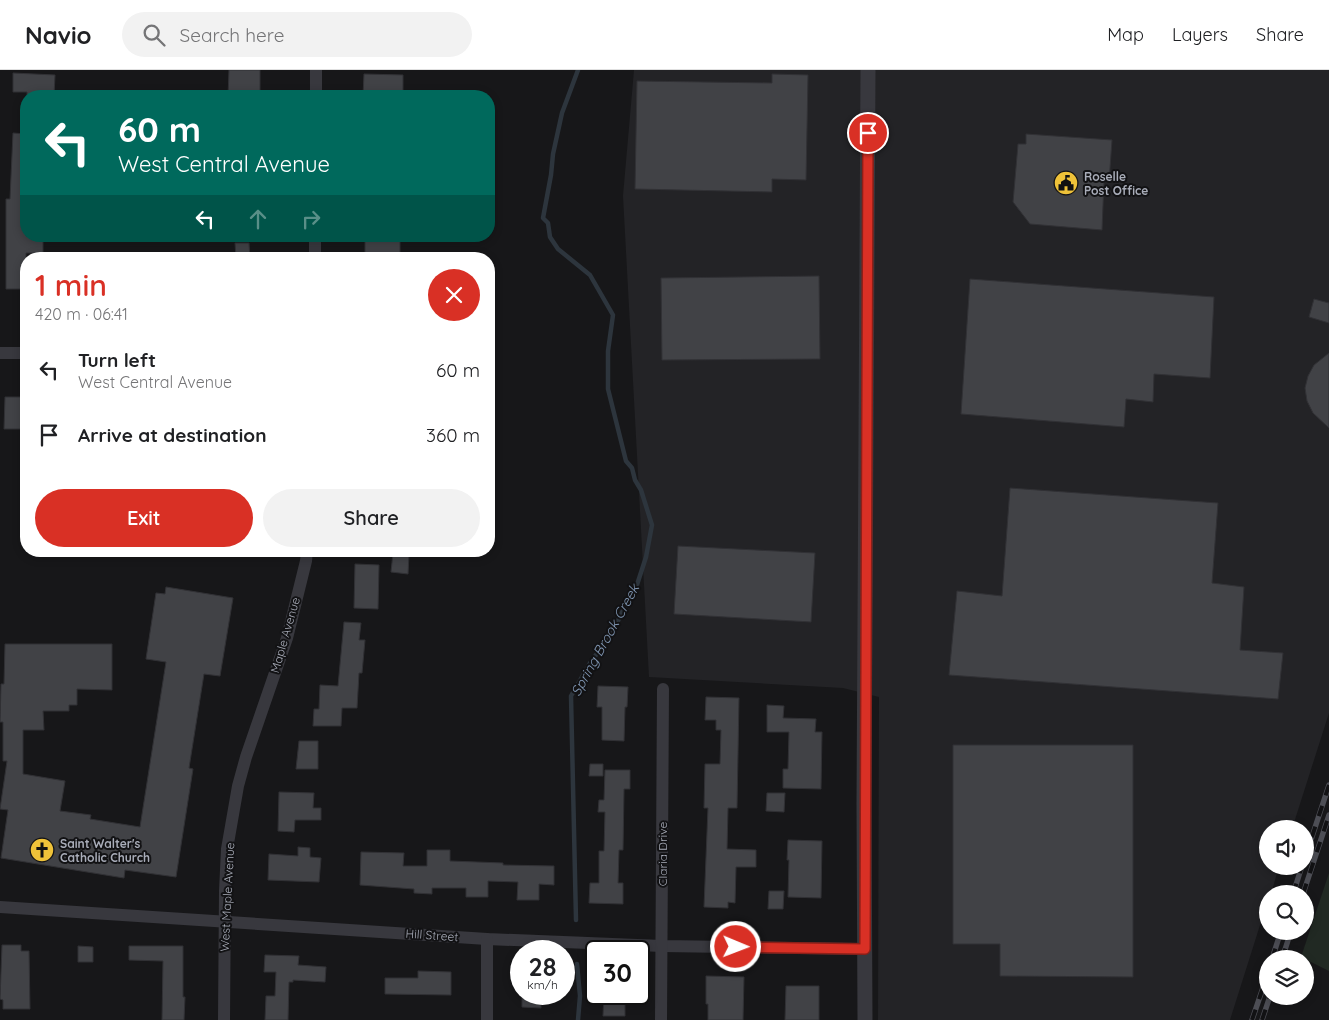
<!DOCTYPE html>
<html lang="en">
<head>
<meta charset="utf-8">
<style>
  body { margin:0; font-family:Quicksand,sans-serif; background:#f2f2f2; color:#202124; height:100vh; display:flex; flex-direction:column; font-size:19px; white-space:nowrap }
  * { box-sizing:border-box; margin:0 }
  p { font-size:16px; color:#757577 }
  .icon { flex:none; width:28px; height:28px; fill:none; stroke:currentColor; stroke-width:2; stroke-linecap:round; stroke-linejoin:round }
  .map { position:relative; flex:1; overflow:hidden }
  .side { position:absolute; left:20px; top:182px; width:475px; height:305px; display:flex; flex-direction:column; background:#fff; border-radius:20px; box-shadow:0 2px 8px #0003 }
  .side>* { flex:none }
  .guide { position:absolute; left:20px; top:20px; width:475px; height:152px; border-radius:20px; box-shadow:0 2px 8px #0003; background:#00695c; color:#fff; overflow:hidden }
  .tools { position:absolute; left:1259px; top:750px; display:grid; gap:10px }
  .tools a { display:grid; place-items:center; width:55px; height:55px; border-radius:50%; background:#fff; box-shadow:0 2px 8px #0003; font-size:25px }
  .speed { position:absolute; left:510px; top:870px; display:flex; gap:10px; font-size:25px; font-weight:700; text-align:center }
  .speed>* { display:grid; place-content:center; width:65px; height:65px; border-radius:50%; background:#fff; box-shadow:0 2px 8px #0003; line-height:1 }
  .speed small { font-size:12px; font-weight:400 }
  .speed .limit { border:2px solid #111; border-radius:8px; background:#fff; color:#111 }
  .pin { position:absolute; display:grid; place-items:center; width:42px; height:42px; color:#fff; margin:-21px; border:2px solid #fff; border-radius:50%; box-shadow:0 1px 5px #0007 }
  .me { position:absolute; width:55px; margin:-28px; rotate:91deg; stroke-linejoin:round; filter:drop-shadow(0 0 4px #0008) }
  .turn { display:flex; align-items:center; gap:18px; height:105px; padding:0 15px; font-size:22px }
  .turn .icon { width:65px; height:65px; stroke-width:2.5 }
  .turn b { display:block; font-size:35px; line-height:42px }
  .lanes { display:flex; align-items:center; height:48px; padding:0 15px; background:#0003; justify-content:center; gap:25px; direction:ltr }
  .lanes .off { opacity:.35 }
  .round { display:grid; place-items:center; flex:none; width:52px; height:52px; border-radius:26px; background:#f2f2f2 }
  .overview { display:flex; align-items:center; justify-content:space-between; height:85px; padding:0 15px }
  h1 { font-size:30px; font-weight:600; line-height:38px; color:#d93025 }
  .cta { display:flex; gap:10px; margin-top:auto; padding:10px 15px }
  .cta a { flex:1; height:58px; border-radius:30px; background:#d93025; color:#fff; font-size:20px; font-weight:600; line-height:58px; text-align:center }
  .cta a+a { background:#f2f2f2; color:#202124 }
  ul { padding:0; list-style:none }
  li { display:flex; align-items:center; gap:15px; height:65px; padding:0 15px }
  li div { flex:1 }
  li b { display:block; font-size:19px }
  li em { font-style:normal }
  header { display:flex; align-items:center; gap:30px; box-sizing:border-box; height:70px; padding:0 25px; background:#fff; border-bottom:1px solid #e0e0e0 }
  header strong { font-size:24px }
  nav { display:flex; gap:28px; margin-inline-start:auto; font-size:18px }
  .search { width:350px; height:45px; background:#f2f2f2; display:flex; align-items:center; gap:12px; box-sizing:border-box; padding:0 18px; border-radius:28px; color:#757577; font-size:19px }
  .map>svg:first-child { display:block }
  .built { fill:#232326 }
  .green { fill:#212923 }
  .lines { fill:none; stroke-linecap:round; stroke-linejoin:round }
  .stream { stroke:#2d353d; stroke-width:4.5 }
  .building { fill:#414246; stroke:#313135 }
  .minor { stroke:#38383e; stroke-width:12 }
  .tertiary { stroke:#38383e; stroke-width:15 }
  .rail-casing { stroke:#4d4e55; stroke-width:5.5 }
  .rail { stroke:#121214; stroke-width:4; stroke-dasharray:11; stroke-linecap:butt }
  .route-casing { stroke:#8d1f18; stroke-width:12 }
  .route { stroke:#d93025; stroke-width:9 }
  .labels { text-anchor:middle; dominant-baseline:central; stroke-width:4; stroke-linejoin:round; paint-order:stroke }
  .poi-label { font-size:12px; font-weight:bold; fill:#a9adb9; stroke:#121214; text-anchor:start }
  .street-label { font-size:12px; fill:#a9adb9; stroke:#121214 }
  .water-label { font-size:14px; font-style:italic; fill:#8197b3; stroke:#121214 }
</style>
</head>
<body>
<header>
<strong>Navio</strong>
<div class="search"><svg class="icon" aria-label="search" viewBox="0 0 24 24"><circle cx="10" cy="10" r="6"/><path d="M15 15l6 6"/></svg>Search here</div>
<nav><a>Map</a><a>Layers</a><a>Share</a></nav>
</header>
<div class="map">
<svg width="1329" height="950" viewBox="0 0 1329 950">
  <rect width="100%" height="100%" fill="#171719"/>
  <!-- built -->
  <polygon class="built" points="634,0 1329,0 1329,643 1292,759 1268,759 1268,796 1279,796 1271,824 1268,824 1267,833 1230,950 878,950 879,627 843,618 649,607 623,126"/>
  <!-- green -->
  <polygon class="green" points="1329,803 1329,901 1301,887"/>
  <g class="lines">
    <!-- stream -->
    <g class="stream">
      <polyline points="576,850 571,626 590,593 601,578 603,572 615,557 627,532 634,524 646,487 652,455 641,420 635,410 632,398 626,391 608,319 608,281 613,245 590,205 558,179 550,167 548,153 543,148 551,105 553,84 562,43 578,0"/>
      <polyline points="577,894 580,926 578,950"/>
    </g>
  </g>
  <!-- building -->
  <g class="building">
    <polygon points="229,0 260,0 260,26 228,26"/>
    <polygon points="13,3 55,5 54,26 27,26 27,22 13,22"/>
    <polygon points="364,4 403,5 403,26 363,26"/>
    <polygon points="772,4 808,5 806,110 772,109 772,122 635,119 637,11 772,13"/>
    <polygon points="13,63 26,64 26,166 43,166 43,183 26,183 26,219 6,219 6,129 10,129"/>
    <polygon points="1026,64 1112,70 1109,112 1104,111 1102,160 1030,154 1013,132 1018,74 1026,74"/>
    <rect x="365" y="166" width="35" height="17"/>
    <polygon points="235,173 249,173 250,189 236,189"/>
    <polygon points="819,206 820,289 662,290 661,208"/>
    <polygon points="970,209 1214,227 1210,308 1154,304 1153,332 1126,329 1124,357 961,344"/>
    <polygon points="1314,229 1329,233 1329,253 1309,247"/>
    <polygon points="1329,283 1329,358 1313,343 1307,331 1305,318 1308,306 1314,295"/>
    <polygon points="5,327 26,327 26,359 4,359"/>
    <polygon points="1010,418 1218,433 1212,513 1244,517 1240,580 1283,583 1278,629 949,605 957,521 1002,526"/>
    <polygon points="678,476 815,483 811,552 674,544"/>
    <polygon points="393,483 409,484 408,504 391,502"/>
    <polygon points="355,494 379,495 378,539 354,538"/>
    <polygon points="166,517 233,528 220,606 204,604 189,698 193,699 176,807 125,800 124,808 1,788 8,740 0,739 7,691 3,691 3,652 0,652 1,614 4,614 5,574 112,574 112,620 77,619 77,635 69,635 69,641 43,641 44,660 23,660 23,704 65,711 60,741 91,745 90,749 140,757 166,592 146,589 156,523 165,524"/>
    <polygon points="344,552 361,553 359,570 365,570 362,603 359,603 357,638 342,638 341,656 313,656 314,639 319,639 320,615 338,616"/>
    <polygon points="598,616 628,617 627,637 625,637 624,671 602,670 602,637 597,637"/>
    <polygon points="706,627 739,628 737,738 728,738 727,779 756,780 756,797 736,797 735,833 728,832 728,838 704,837 708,738 704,738 705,694 720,694 721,660 716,660 716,650 705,650"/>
    <polygon points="767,635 784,636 783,648 816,649 815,662 822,662 821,719 783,718 783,699 788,699 789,662 767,662"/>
    <polygon points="299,671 318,671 318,699 296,699"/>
    <polygon points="953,675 1133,675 1133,907 1000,906 1000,874 953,874"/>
    <polygon points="590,694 603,694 603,706 589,706"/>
    <polygon points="605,700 630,700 630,719 624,719 623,780 619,780 618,813 623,813 623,834 589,833 590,813 599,813 599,781 604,781 605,742 598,742 599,730 604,730"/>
    <polygon points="279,722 314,723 313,738 321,738 321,750 295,750 294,762 278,761"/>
    <polygon points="767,723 785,723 784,742 766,741"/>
    <polygon points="788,770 822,771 821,828 788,827 789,790 787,790"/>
    <polygon points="298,777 310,778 310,787 321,788 319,812 268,810 269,784 298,786"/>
    <polygon points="427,780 450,780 450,791 503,793 503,795 554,796 554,815 539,814 539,830 517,830 518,812 488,811 488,827 466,827 466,818 432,818 432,824 414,823 414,819 360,815 361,782 404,783 403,796 427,796"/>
    <polygon points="769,821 784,821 783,839 768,839"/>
    <polygon points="2,875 21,875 21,881 29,881 30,939 3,939 3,930 0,929"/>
    <polygon points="78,876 93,877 93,892 78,892"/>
    <polygon points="129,876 183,876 183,927 185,927 184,950 162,950 163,891 129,890"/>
    <polygon points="265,885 299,886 298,895 326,897 325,912 293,910 293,912 289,912 288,950 265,950 266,926 275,926 276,902 264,902"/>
    <polygon points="418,901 451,902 451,925 385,924 385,908 418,908"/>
    <polygon points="706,906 744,907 743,950 708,950 708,934 706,934"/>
    <polygon points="786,916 819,916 819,950 785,950"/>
    <polygon points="522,924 541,924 541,938 522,937"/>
    <polygon points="604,924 625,924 625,946 603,946"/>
  </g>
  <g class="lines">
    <!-- minor -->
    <g class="minor">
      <polyline points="316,26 316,0"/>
      <polyline points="315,189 315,166"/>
      <polyline points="0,283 26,283"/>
      <polyline points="0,837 487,869 662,876 865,879"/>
      <polyline points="487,869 487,950"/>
      <polyline points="224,950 225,821 227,779 238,716 246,687 287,568 306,491 307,481"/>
      <polyline points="661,950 663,619"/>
    </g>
    <!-- tertiary -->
    <polyline class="tertiary" points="865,950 864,734 868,0"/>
    <!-- rail casing -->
    <g class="rail-casing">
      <g id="rail">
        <polyline points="1305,788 1329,715"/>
        <polyline points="1293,824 1302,796"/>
        <polyline points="1303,824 1329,745"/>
        <polyline points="1272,889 1281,861"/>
        <polyline points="1282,889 1291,861"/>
        <polyline points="1252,950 1268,903"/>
        <polyline points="1262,950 1270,926"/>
      </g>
    </g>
    <!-- rail -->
    <use href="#rail" class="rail"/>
  </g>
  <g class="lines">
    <!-- route casing -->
    <g class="route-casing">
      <polyline id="route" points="736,877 865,879 868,63"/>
    </g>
    <!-- route -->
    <use href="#route" class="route"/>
  </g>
  <!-- icons -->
  <defs>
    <g id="civic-disc" transform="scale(1.25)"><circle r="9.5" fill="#efc239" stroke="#121214"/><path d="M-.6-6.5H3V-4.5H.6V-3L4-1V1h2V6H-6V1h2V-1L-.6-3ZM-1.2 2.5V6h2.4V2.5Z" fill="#111"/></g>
    <g id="church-disc" transform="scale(1.25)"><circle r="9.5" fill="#efc239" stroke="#121214"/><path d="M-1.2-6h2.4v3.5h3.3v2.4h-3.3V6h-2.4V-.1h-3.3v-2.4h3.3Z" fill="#111"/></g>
  </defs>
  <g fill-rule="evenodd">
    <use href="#civic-disc" x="1066" y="113"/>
    <use href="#church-disc" x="42" y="780"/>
  </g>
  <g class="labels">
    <!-- poi labels -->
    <g class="poi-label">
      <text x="1084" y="106">Roselle<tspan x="1084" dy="14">Post Office</tspan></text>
      <text x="60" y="773">Saint Walter's<tspan x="60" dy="14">Catholic Church</tspan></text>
    </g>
    <!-- street labels -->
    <g class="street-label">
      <text transform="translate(285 565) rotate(-74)">Maple Avenue</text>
      <text transform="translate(662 784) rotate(-90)">Claria Drive</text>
      <text transform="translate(227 827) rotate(-87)">West Maple Avenue</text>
      <text transform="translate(432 865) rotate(4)">Hill Street</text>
    </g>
    <!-- water labels -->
    <g class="water-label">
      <text transform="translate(605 570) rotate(-61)">Spring Brook Creek</text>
    </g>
  </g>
</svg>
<div class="tools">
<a><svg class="icon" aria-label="sound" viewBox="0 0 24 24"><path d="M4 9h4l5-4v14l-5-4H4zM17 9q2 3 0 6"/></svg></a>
<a><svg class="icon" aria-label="search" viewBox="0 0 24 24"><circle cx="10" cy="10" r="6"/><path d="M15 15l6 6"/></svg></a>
<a><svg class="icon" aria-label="layers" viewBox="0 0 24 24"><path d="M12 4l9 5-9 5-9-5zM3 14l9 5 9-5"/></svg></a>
</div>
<div class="speed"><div>28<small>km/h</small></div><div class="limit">30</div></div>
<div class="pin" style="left:868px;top:63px;background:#d93025"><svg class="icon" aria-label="arrive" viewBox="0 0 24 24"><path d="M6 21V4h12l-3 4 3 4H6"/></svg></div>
<svg class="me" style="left:736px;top:877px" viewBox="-20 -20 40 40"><circle r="17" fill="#d93025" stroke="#fff" stroke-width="3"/><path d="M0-11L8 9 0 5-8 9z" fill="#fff"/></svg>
<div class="guide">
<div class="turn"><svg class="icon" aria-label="left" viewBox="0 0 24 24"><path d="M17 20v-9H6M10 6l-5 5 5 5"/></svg><div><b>60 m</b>West Central Avenue</div></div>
<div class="lanes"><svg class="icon" aria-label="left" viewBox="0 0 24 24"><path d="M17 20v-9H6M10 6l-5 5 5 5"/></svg><svg class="icon off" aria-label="ahead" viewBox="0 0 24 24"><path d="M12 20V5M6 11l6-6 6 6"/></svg><svg class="icon off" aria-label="right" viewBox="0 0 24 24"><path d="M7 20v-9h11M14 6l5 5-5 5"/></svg></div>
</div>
<section class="side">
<div class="overview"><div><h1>1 min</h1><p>420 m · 06:41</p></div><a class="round" style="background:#d93025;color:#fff"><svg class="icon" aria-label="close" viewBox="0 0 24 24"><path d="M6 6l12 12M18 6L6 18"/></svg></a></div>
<ul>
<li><svg class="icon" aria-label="left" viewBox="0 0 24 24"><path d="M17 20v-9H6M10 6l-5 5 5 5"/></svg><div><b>Turn left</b><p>West Central Avenue</p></div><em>60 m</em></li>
<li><svg class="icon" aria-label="arrive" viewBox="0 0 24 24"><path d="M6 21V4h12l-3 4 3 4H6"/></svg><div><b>Arrive at destination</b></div><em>360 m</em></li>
</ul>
<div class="cta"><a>Exit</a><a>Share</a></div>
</section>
</div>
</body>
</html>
